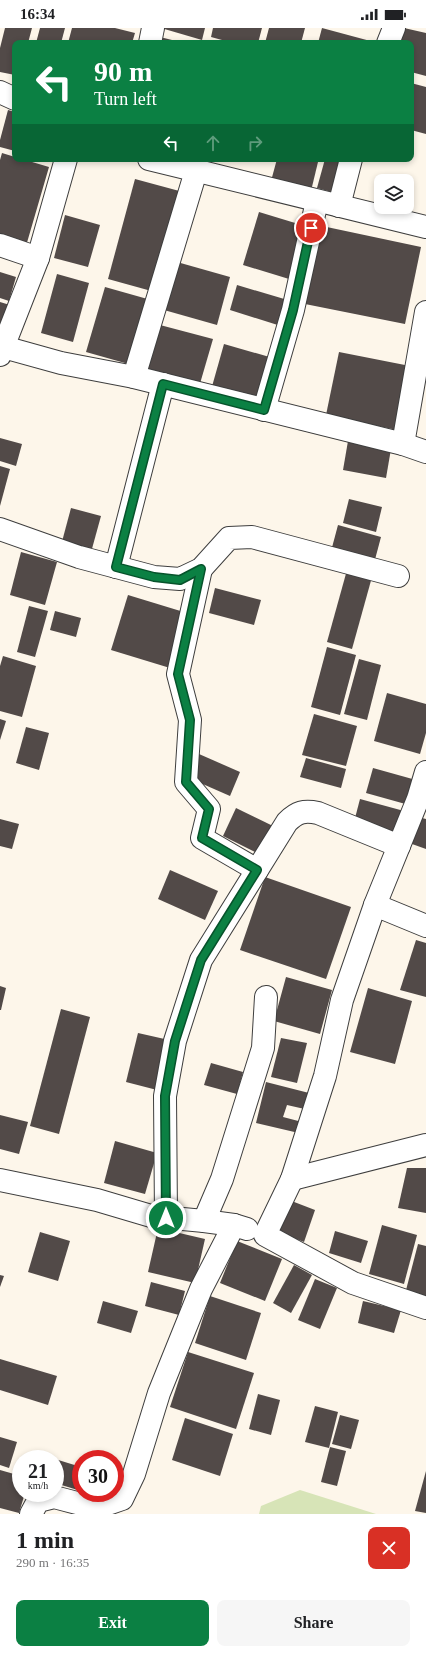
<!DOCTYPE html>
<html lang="en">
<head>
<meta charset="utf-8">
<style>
  body { margin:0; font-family:"Times New Roman",serif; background:#f6f6f6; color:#202124; height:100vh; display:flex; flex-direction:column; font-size:15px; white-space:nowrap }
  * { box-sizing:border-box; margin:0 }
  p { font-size:13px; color:#757577 }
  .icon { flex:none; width:22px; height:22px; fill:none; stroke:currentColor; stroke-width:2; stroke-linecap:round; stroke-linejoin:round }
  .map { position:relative; height:1486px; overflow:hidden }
  .details { display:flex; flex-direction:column; background:#fff; flex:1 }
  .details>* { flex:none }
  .top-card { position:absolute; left:12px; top:12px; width:402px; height:122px; border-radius:8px; box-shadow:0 2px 6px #0003; background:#0b8043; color:#fff; overflow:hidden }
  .tools { position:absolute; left:374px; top:146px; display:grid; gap:8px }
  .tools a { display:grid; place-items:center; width:40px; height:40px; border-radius:8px; background:#fff; box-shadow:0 2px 6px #0003; font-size:20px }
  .speed { position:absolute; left:12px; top:1422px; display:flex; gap:8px; font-size:20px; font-weight:700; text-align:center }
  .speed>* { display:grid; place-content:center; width:52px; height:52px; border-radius:50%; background:#fff; box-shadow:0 2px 6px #0003; line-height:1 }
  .speed small { font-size:10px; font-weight:400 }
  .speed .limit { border:6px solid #d22; background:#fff; color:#111 }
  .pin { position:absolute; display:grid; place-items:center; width:34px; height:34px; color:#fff; margin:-17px; border:2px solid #fff; border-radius:50%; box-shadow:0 1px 4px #0007 }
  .me { position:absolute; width:44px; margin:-22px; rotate:0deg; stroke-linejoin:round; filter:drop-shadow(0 0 3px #0008) }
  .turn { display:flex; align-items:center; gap:14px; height:84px; padding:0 16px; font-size:18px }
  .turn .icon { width:52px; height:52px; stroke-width:2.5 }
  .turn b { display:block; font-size:28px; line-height:34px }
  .lanes { display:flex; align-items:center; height:38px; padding:0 16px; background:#0003; justify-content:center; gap:20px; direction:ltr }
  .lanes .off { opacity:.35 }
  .round { display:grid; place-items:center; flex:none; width:42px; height:42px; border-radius:8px; background:#f6f6f6 }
  .headline { display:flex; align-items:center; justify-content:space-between; height:68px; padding:0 16px }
  h1 { font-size:24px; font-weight:600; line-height:30px }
  .cta { display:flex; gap:8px; margin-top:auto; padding:8px 16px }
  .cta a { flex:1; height:46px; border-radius:8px; background:#0b8043; color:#fff; font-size:16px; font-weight:600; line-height:46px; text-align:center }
  .cta a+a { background:#f6f6f6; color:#202124 }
  .status { display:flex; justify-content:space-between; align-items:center; height:28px; padding:0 20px; background:#fff; direction:ltr }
  .status svg { height:11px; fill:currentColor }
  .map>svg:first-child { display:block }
  .green { fill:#d7e4b7 }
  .building { fill:#524a48 }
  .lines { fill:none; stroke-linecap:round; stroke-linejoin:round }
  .minor-casing { stroke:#3e3e3e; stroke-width:24 }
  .minor { stroke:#fff; stroke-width:22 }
  .route-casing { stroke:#07532c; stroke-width:10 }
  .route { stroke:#0b8043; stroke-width:7 }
</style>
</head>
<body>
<div class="status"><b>16:34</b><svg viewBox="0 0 49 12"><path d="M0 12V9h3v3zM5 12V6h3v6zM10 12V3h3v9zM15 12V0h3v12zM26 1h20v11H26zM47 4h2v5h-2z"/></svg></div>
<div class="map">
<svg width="426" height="1486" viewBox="0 0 426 1486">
  <rect width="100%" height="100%" fill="#fdf6ea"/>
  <!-- green -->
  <polygon class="green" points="300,1462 376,1486 259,1486 261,1478"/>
  <!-- building -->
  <g class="building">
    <polygon points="5,0 32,0 28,15 15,15 15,47 0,44 0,20"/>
    <polygon points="40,0 65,0 61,15 36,15"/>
    <polygon points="72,0 115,0 135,5 132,15 68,15"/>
    <polygon points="161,0 205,0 202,12"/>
    <polygon points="213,0 262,0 258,15 233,15 211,9"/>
    <polygon points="269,0 305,0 301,15 265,15"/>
    <polygon points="322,0 374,14 373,15 318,15"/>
    <polygon points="404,0 426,5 426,48 411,44 411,15 400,15"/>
    <polygon points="160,9 180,14 180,15 159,15"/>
    <polygon points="411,55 426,59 426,106 411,102"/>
    <polygon points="8,82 15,84 15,123 0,119 0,112"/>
    <polygon points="2,125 15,129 15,131 22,131 49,139 26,218 0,211 0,132"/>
    <polygon points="277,131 305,131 318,134 311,163 271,153"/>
    <polygon points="325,131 348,131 339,166 317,160"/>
    <polygon points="135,151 183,164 155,264 108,251"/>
    <polygon points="259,184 305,198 289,251 243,237"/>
    <polygon points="65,187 100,197 88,239 54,230"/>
    <polygon points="322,198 421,219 405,296 305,276"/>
    <polygon points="177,234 230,249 217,297 164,282"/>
    <polygon points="0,244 16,249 9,273 0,270"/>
    <polygon points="57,246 89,255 73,314 41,305"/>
    <polygon points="237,257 291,273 284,299 230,282"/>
    <polygon points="105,259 151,272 132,337 86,324"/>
    <polygon points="0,274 10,277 0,312"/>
    <polygon points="160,297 213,311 199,359 146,344"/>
    <polygon points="224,316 273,330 260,376 211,362"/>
    <polygon points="339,324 410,338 397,402 326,387"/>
    <polygon points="0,410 22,416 16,438 0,433"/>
    <polygon points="348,413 391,421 386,450 343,442"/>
    <polygon points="0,438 10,441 0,478"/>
    <polygon points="349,471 382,479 376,504 343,495"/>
    <polygon points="71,480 101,488 90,528 60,521"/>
    <polygon points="338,497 381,509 373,539 330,527"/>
    <polygon points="21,524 57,534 45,577 10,567"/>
    <polygon points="347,542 372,549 352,621 327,614"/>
    <polygon points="215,560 261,572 254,597 209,585"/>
    <polygon points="128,567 187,585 170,640 111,622"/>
    <polygon points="29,578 48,583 35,629 17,624"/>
    <polygon points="55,583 81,590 76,609 50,602"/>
    <polygon points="327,619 356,627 340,687 311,679"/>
    <polygon points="3,628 36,638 22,689 0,683 0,638"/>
    <polygon points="359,631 381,637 367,692 344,686"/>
    <polygon points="387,665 426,676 426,705 420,726 374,713"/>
    <polygon points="314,686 357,698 346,738 302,727"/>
    <polygon points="0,691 6,693 0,712"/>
    <polygon points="26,699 49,705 39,742 16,735"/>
    <polygon points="199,726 240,744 230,768 189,750"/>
    <polygon points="306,730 346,741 341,760 300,749"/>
    <polygon points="373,740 416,752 409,777 366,765"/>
    <polygon points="360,771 404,783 398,806 354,794"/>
    <polygon points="236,780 273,798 259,826 223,808"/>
    <polygon points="422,790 426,791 426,821 412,816"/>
    <polygon points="0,791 19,796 12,821 0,818"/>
    <polygon points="170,842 218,863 205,892 158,871"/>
    <polygon points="265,849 351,879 326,951 240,922"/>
    <polygon points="416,912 426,915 426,969 400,962"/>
    <polygon points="286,949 332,962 320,1006 274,993"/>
    <polygon points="0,958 6,960 1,982 0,982"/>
    <polygon points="368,960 412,973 395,1036 350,1024"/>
    <polygon points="61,981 90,989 59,1106 30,1098"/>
    <polygon points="138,1005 169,1012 157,1062 126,1054"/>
    <polygon points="281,1010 307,1015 297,1055 271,1049"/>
    <polygon points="211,1035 243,1044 237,1066 204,1057"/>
    <polygon points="266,1054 313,1066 309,1082 287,1077 283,1089 306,1095 303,1106 256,1095"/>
    <polygon points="0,1087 28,1094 19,1126 0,1121"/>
    <polygon points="115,1113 157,1125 145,1166 104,1155"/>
    <polygon points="407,1140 426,1140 426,1185 398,1180"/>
    <polygon points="289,1172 315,1182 304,1214 278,1204"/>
    <polygon points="382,1197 417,1207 404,1256 369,1246"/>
    <polygon points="158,1200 205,1211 195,1255 148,1244"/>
    <polygon points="335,1203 368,1213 361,1235 329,1225"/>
    <polygon points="40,1204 70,1213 58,1253 28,1244"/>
    <polygon points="237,1213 282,1231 265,1273 220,1255"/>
    <polygon points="418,1216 426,1218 426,1272 405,1266"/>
    <polygon points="294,1237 312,1247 291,1285 273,1275"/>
    <polygon points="0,1247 4,1248 0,1259"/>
    <polygon points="315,1251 337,1260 320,1301 298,1292"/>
    <polygon points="151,1254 185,1263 179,1287 145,1278"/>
    <polygon points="210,1268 261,1285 246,1332 195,1315"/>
    <polygon points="103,1273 138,1283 131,1305 97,1295"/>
    <polygon points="363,1273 401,1282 394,1305 358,1295"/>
    <polygon points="188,1324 254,1345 236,1401 170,1379"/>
    <polygon points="0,1331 57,1348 48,1377 0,1362"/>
    <polygon points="258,1366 280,1372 271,1407 249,1401"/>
    <polygon points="315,1378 338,1384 329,1420 305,1414"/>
    <polygon points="340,1387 359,1392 351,1421 332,1416"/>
    <polygon points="185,1390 233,1406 220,1448 172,1432"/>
    <polygon points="0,1409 17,1414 9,1440 0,1437"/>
    <polygon points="330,1419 346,1423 337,1458 321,1454"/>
    <polygon points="55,1431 81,1439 81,1463 55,1455"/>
    <polygon points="0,1442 21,1448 21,1465 25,1465 19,1485 0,1480"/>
    <polygon points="426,1443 426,1485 415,1483"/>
    <polygon points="90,1465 101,1465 100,1468"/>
  </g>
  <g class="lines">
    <!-- minor casing -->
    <g class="minor-casing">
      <g id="minor">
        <polyline points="150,15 153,0"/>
        <polyline points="388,15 394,0"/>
        <polyline points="0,64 15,71"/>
        <polyline points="149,131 426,199"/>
        <polyline points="339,178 351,131"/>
        <polyline points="0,217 38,230"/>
        <polyline points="0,318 61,335 134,349 403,416 426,284"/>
        <polyline points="0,327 38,230 66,131"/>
        <polyline points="134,349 196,143"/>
        <polyline points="264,382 293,282 317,173"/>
        <polyline points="403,416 426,424"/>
        <polyline points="0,501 79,529 154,549 180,551 201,541 229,510 252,509 398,548"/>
        <polyline points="116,539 163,356"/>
        <polyline points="201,541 178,646 190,692 186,754 209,781 202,810 257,842"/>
        <polyline points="375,877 418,771 426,744"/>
        <polyline points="426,898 375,877 342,972 325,1048 292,1151 265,1207 353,1255 426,1280"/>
        <polyline points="292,1151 426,1117"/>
        <polyline points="0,1152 97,1172 151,1188 204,1193 234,1197 247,1201"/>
        <path d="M 166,1190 L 165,1068 L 175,1013 L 201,932 L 287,794 C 297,784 304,782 318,785 L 399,818"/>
        <polyline points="204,1193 222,1151 263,1020 266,969"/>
        <polyline points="31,1486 38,1473 54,1469 96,1480 122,1471 134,1446 159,1365 201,1261 234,1197"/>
      </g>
    </g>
    <!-- minor -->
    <use href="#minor" class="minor"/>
  </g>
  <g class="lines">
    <!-- route casing -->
    <g class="route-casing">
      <polyline id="route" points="166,1190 165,1068 175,1013 201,932 257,842 202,810 209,781 186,754 190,692 178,646 201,541 180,552 154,549 116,539 163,356 264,382 293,282 311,200"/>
    </g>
    <!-- route -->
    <use href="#route" class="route"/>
  </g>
</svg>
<div class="tools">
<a><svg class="icon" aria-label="layers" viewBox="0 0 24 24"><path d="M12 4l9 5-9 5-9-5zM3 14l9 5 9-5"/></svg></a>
</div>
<div class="speed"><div>21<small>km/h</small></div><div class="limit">30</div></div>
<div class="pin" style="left:311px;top:200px;background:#d93025"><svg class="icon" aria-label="arrive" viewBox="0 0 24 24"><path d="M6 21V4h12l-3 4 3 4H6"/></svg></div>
<svg class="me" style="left:166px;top:1190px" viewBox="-20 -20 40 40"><circle r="17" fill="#0b8043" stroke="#fff" stroke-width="3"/><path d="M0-11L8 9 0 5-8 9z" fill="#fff"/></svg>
<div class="top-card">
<div class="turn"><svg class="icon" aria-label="left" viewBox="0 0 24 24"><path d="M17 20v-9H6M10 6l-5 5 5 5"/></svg><div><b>90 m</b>Turn left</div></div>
<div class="lanes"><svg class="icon" aria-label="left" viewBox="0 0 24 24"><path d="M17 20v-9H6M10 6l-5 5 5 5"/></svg><svg class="icon off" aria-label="ahead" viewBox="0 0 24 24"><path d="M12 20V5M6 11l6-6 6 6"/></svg><svg class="icon off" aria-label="right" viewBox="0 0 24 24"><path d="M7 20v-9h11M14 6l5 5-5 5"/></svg></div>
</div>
</div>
<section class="details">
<div class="headline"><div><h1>1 min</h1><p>290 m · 16:35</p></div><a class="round" style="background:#d93025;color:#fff"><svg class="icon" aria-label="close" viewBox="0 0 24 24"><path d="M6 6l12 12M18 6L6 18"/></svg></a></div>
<div class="cta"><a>Exit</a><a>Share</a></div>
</section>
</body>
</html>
